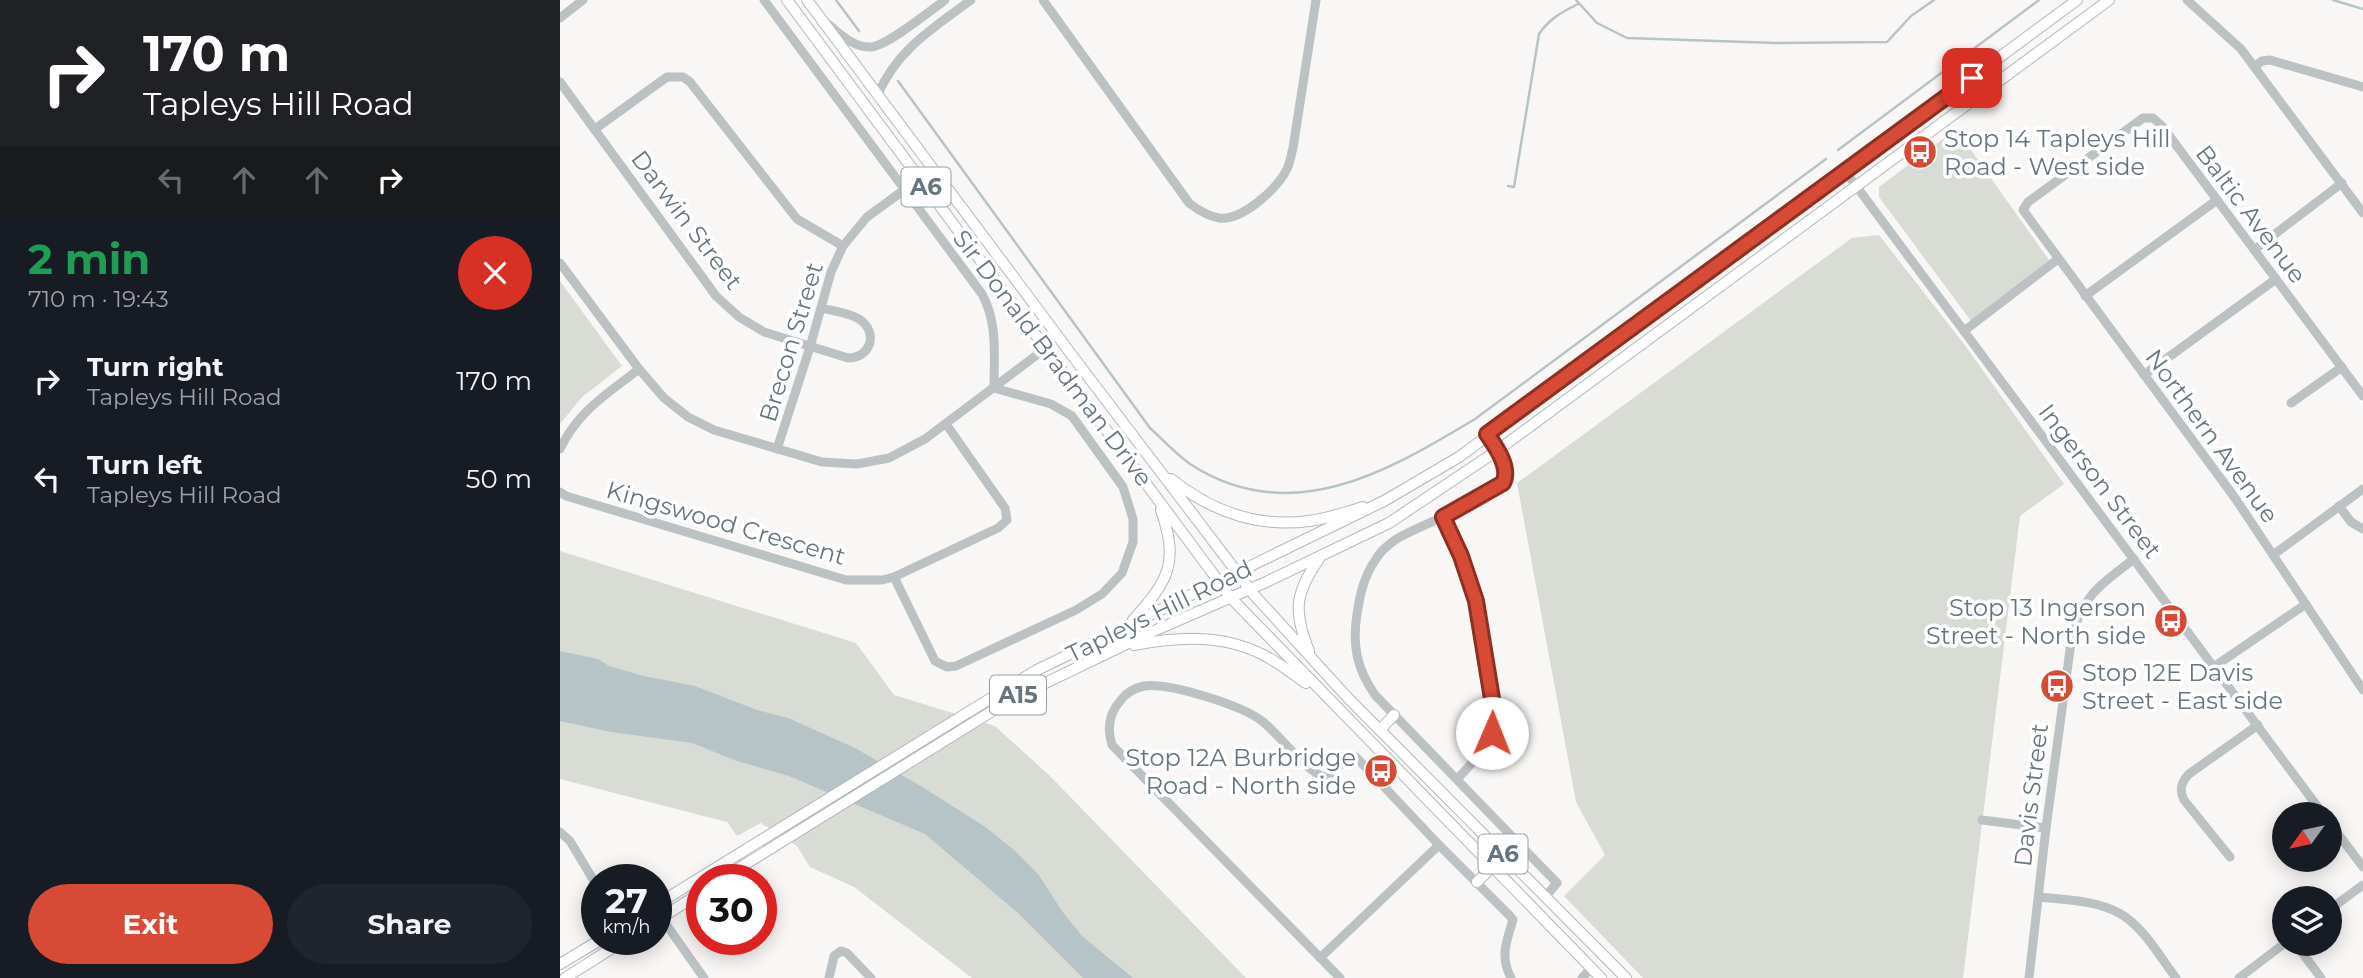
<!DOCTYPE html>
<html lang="en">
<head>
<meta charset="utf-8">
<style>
  body { margin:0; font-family:Montserrat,sans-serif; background:#20242c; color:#f1f3f6; height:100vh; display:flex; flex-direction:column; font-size:26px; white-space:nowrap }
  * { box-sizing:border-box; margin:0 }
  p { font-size:23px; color:#9ea1a6 }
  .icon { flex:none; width:38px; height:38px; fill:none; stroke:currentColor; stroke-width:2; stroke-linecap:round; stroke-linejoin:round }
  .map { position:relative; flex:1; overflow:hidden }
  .side { display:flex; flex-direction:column; background:#171b24; width:560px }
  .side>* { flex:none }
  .top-card { background:#202124; color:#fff; overflow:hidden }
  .needle { width:46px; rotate:237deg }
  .fabs { position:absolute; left:1712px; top:802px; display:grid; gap:14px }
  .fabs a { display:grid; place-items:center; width:70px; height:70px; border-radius:50%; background:#171b24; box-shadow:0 4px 18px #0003; font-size:35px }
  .speed { position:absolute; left:21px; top:864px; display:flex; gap:14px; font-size:35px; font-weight:700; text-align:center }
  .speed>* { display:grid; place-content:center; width:91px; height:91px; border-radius:50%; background:#171b24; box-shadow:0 4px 18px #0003; line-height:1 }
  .speed small { font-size:18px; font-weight:400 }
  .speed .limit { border:10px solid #d22; background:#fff; color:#111 }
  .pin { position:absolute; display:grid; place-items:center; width:60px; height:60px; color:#fff; margin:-30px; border-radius:14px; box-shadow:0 4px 10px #0006 }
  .me { position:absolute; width:77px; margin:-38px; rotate:1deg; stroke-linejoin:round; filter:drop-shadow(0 0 5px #0008) }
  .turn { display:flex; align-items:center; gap:24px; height:147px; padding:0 28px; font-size:32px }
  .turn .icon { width:91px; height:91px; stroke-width:2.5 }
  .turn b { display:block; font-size:49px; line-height:60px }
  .lanes { display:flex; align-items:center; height:66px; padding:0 28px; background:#0003; justify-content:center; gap:35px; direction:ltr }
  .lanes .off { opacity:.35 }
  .round { display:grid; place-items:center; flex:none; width:74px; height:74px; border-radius:37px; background:#20242c }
  .summary { display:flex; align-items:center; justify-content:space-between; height:119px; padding:0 28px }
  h1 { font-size:42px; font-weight:700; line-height:52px; color:#1e9e55 }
  .action { display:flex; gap:14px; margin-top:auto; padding:14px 28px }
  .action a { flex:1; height:80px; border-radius:42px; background:#d74a36; color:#fff; font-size:28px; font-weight:700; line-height:80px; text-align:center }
  .action a+a { background:#20242c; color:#f1f3f6 }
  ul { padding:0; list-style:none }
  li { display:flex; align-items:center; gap:21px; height:98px; padding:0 28px }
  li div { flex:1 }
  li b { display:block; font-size:26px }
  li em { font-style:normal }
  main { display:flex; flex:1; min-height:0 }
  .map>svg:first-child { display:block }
  .green { fill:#d8dcd4 }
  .water { fill:#b7c4c7 }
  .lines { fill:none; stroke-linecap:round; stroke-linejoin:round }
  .stream { stroke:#b7c4c7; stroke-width:2.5 }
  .major-casing { stroke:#b2b8bb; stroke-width:12 }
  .minor { stroke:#bcc2c4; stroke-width:9 }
  .major { stroke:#fff; stroke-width:10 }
  .route-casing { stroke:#8c3023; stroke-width:18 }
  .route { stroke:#d74a36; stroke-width:12 }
  .labels { text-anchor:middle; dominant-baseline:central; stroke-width:7; stroke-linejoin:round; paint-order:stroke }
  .shield { fill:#fff; stroke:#939fa5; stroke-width:2 }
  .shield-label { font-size:23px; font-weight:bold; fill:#65767e }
  .poi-label { font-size:24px; fill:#65767e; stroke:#fff; text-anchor:start }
  .street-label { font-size:24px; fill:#65767e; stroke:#fff }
</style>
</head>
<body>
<main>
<section class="side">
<div class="top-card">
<div class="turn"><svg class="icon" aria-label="right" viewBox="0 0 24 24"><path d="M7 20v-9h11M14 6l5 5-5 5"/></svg><div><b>170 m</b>Tapleys Hill Road</div></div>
<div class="lanes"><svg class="icon off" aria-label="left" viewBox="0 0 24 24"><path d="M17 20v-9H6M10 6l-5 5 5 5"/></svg><svg class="icon off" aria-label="ahead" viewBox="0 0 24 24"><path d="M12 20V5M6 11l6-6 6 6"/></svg><svg class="icon off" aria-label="ahead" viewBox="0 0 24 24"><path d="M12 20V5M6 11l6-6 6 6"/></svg><svg class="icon" aria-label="right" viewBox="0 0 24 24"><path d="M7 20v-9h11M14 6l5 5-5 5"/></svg></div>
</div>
<div class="summary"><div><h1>2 min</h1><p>710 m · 19:43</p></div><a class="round" style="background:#d93025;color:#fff"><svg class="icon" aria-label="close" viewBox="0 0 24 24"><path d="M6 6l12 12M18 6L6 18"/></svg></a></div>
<ul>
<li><svg class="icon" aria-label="right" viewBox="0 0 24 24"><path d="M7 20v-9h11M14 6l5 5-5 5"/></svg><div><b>Turn right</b><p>Tapleys Hill Road</p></div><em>170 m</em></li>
<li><svg class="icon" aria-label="left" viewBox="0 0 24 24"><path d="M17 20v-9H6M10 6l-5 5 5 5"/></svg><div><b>Turn left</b><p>Tapleys Hill Road</p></div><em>50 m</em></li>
</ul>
<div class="action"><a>Exit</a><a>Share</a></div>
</section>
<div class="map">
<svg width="1803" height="978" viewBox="0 0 1803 978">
  <rect width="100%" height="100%" fill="#f8f7f5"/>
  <!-- green -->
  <g class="green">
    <polygon points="1396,129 1489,260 1411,321 1319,197 1319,187"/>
    <polygon points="1319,235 1404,344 1504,484 1460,516 1403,978 1083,978 1004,896 1045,855 1016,802 957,483 1292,238"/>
    <polygon points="0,281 62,366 22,397 0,424"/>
    <polygon points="0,551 296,643 334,695 435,726 490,776 686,978 412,978 294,887 250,867 237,846 201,823 177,836 167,822 0,779"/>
  </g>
  <!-- water -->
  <polygon class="water" points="0,651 38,659 49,666 84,676 135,686 197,710 228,718 295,748 359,785 424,826 454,850 478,874 502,911 522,936 573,978 523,978 458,913 365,834 229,776 177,761 132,743 51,732 0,721"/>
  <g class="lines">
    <!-- stream -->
    <g class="stream">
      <polyline points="276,0 299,31"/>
      <polyline points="1016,0 1037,23 1067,38 1216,43 1327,42 1351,16 1374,0"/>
      <polyline points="1773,0 1803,9"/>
      <path d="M 338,81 L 590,428 C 603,440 616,454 630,464 C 730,529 827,472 915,419 L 1266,159"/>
      <polyline points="1278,150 1479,0"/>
      <path d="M 948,186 L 954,187 L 979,34 C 989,19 1002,12 1018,4"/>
    </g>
    <!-- major casing -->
    <g class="major-casing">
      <g id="major">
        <polyline points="227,0 671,598 1041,978"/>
        <polyline points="247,0 517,362 695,596 787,697 1066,978"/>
        <path d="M 611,479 C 651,511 697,528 749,521 C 767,519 785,512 803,507"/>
        <path d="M 573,620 C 609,580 619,563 601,510"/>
        <path d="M 574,645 C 621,636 667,634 709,658 C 722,665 734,675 746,683"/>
        <path d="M 749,651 C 733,611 735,593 759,559"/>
        <polyline points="820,730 834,715"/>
        <polyline points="160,880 450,700 587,634 704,583 829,523 938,450 1549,0"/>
        <polyline points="917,882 937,862"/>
        <polyline points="96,905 475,671 824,501 899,457 1517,0"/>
        <polyline points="96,921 142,892"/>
        <polyline points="0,964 40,940"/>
        <polyline points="5,978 65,940"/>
      </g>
    </g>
    <!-- minor -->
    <g class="minor">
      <path d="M 204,0 L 422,294 C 438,323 434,355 434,388"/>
      <path d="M 483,0 L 629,203 C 638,210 647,216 659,218 C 682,221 717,189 727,169 C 730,163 731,155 733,148 L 756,0"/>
      <polyline points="1627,0 1681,49 1803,213"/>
      <polyline points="0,18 23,0"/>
      <path d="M 268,24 C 280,34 294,48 311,47 C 327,46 370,11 385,0"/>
      <polyline points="1695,66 1702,61 1710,60 1803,87"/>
      <path d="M 0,82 L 156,296 L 179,317 L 204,332 L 288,358 C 311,358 319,332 299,319 C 289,313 273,311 261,308"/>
      <path d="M 318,94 C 338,49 372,29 411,0"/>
      <polyline points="35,129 107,77 123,77 130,82 237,219 283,246"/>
      <polyline points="1285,171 1763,814"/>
      <polyline points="1694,250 1782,183"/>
      <polyline points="0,263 79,369 104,398 128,417 154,430 262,462 297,464 329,458 365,439 486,348"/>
      <polyline points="1525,296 1657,200"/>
      <polyline points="1404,331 1498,259"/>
      <polyline points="1584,375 1716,279"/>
      <polyline points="1803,396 1602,126 1593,118 1583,118 1468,202 1463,210 1675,498 1803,690"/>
      <polyline points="1731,403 1782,367"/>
      <path d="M 927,434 C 934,445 949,464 946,478 C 943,495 852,528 835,540 C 828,545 820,552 816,559 C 804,576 800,594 797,614 C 792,646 797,669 815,695 L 997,883 L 986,896"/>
      <path d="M 0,449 C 19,410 46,395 79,369"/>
      <polyline points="217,449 250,347 271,272 283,246 307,217 344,190"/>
      <polyline points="0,492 6,496 286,580 322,580 334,577 438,528 447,520 445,508 386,424"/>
      <polyline points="1779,506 1791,522 1803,529"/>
      <path d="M 883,517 L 901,556 L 916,601 L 935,717 C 929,744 916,760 897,779"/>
      <polyline points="1713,555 1803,489"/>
      <polyline points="334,577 375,661 387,667 396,666 516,610 542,594 562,573 573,542 573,519 563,487 512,416 491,404 434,388"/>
      <polyline points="1655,666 1746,604"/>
      <polyline points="1422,820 1486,828"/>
      <polyline points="1769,822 1803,867"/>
      <polyline points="0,832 10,841 37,886"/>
      <path d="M 1670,857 L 1624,800 C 1619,790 1621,782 1629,774 L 1698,725"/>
      <path d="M 1479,897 C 1505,900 1535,900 1559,913 C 1583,926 1600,957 1616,978"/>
      <polyline points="96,910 144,978"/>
      <polyline points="1769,910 1803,885"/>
      <polyline points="1735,943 1761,978"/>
      <polyline points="760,958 879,845"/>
      <polyline points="269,978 274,956 281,951 287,953 311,978"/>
      <path d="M 780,978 L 552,745 C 547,729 549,713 561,700 C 566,693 575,688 584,686 C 608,682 681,705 702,721 C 722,737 738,763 761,776 L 768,776 L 789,757 L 796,757 L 879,845 L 950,916 L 953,920 C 946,942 940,957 951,978"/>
      <polyline points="1022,978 1031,968"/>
      <path d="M 1469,978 L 1486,828 L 1512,635 C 1525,593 1541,584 1574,559"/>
      <polyline points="1679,978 1725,943"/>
    </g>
    <!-- major -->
    <use href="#major" class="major"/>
  </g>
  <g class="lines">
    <!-- route casing -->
    <g class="route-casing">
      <path id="route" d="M 932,733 L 935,717 L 916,601 L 901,556 L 883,517 L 943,483 C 951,468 936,447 927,434 L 1412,78"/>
    </g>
    <!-- route -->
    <use href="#route" class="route"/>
  </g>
  <!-- icons -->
  <defs>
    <g id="bus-disc" transform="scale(1.75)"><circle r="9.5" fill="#d74a36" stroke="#fff"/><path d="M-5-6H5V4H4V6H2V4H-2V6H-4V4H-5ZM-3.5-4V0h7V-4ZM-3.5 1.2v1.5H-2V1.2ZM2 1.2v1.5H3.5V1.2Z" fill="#fff"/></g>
  </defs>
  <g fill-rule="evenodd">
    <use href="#bus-disc" x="1360" y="152"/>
    <use href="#bus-disc" x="1611" y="621"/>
    <use href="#bus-disc" x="1497" y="686"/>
    <use href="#bus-disc" x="821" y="771"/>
  </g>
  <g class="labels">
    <!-- shield labels -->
    <g class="shield">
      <rect x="341.5" y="167.5" width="49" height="39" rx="5"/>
      <rect x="430" y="675.5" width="56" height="39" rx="5"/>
      <rect x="918.5" y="834.5" width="49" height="39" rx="5"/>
    </g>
    <g class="shield-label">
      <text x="366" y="187">A6</text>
      <text x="458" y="695">A15</text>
      <text x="943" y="854">A6</text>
    </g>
    <!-- poi labels -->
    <g class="poi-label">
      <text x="1384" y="138">Stop 14 Tapleys Hill<tspan x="1384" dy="28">Road - West side</tspan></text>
      <text x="1586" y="607" text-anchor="end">Stop 13 Ingerson<tspan x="1586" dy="28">Street - North side</tspan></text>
      <text x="1522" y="672">Stop 12E Davis<tspan x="1522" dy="28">Street - East side</tspan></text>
      <text x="796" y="757" text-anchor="end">Stop 12A Burbridge<tspan x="796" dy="28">Road - North side</tspan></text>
    </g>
    <!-- street labels -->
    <g class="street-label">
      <text transform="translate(1691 214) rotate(53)">Baltic Avenue</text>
      <text transform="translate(127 220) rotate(53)">Darwin Street</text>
      <text transform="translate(231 342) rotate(-73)">Brecon Street</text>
      <text transform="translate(493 358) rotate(53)">Sir Donald Bradman Drive</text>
      <text transform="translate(1652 436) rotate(54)">Northern Avenue</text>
      <text transform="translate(1540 481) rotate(53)">Ingerson Street</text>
      <text transform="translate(166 523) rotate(16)">Kingswood Crescent</text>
      <text transform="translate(599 611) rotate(-26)">Tapleys Hill Road</text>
      <text transform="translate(1471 795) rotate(-83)">Davis Street</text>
    </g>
  </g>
</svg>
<div class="fabs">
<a><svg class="needle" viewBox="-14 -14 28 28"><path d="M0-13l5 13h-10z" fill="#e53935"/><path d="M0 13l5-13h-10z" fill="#9ea1a6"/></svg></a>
<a><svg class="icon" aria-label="layers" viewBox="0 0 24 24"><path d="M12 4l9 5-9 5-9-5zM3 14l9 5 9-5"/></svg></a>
</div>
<div class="speed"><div>27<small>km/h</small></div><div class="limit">30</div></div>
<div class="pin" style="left:1412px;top:78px;background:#d93025"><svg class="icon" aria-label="arrive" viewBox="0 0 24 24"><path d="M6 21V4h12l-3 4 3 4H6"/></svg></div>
<svg class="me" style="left:932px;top:733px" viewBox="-20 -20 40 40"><circle r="19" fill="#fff"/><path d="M0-13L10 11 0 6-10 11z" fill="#d74a36"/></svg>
</div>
</main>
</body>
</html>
